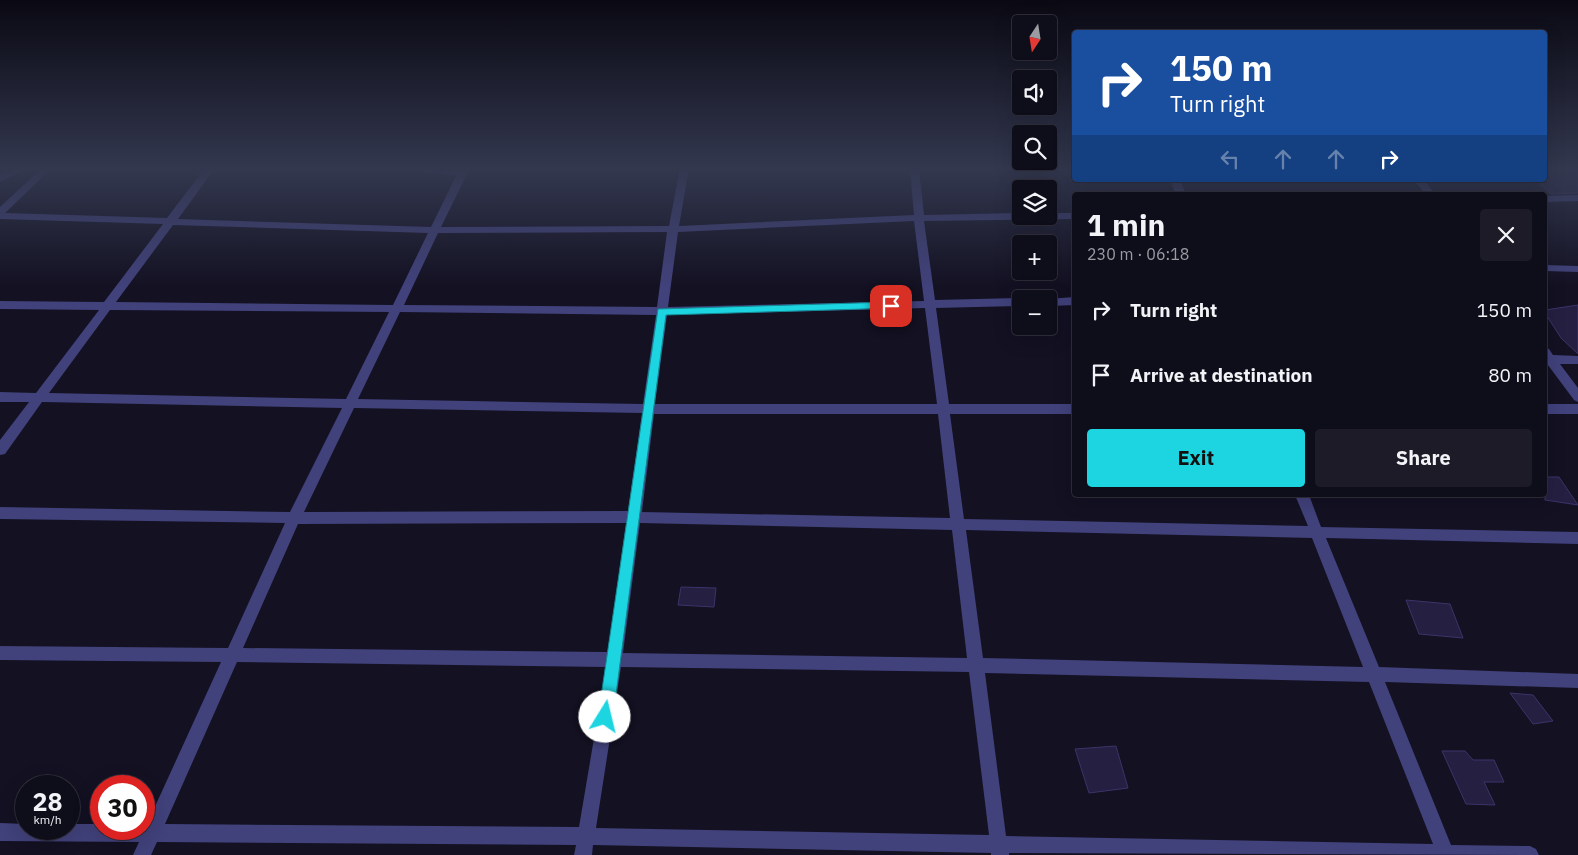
<!DOCTYPE html>
<html lang="en">
<head>
<meta charset="utf-8">
<style>
  body { margin:0; font-family:"IBM Plex Sans",sans-serif; background:#1c1b27; color:#f1f3f6; height:100vh; display:flex; flex-direction:column; font-size:19px; white-space:nowrap }
  * { box-sizing:border-box; margin:0 }
  p { font-size:16px; color:#9b9ca2 }
  .icon { flex:none; width:28px; height:28px; fill:none; stroke:currentColor; stroke-width:2; stroke-linecap:round; stroke-linejoin:round }
  .map { position:relative; flex:1; overflow:hidden }
  .panel { position:absolute; left:1072px; top:192px; width:475px; height:305px; display:flex; flex-direction:column; background:#0e0d1a; border-radius:5px; box-shadow:0 5px 20px #0002,0 0 0 1px #2e2d39 }
  .panel>* { flex:none }
  .top-card { position:absolute; left:1072px; top:30px; width:475px; height:152px; border-radius:5px; box-shadow:0 5px 20px #0002,0 0 0 1px #2e2d39; background:#1a4fa0; color:#fff; overflow:hidden }
  .needle { width:32px; rotate:192deg }
  .buttons { position:absolute; left:1012px; top:15px; display:grid; gap:10px }
  .buttons a { display:grid; place-items:center; width:45px; height:45px; border-radius:5px; background:#0e0d1a; box-shadow:0 5px 20px #0002,0 0 0 1px #2e2d39; font-size:25px }
  .speed { position:absolute; left:15px; top:775px; display:flex; gap:10px; font-size:25px; font-weight:700; text-align:center }
  .speed>* { display:grid; place-content:center; width:65px; height:65px; border-radius:50%; background:#0e0d1a; box-shadow:0 5px 20px #0002,0 0 0 1px #2e2d39; line-height:1 }
  .speed small { font-size:12px; font-weight:400 }
  .speed .limit { border:8px solid #d22; background:#fff; color:#111 }
  .pin { position:absolute; display:grid; place-items:center; width:42px; height:42px; color:#fff; margin:-21px; border-radius:10px; box-shadow:0 2px 8px #0006 }
  .me { position:absolute; width:55px; margin:-28px; rotate:9deg; stroke-linejoin:round; filter:drop-shadow(0 0 4px #0008) }
  .turn { display:flex; align-items:center; gap:18px; height:105px; padding:0 15px; font-size:22px }
  .turn .icon { width:65px; height:65px; stroke-width:2.5 }
  .turn b { display:block; font-size:35px; line-height:42px }
  .lanes { display:flex; align-items:center; height:48px; padding:0 15px; background:#0003; justify-content:center; gap:25px; direction:ltr }
  .lanes .off { opacity:.35 }
  .round { display:grid; place-items:center; flex:none; width:52px; height:52px; border-radius:5px; background:#1c1b27 }
  .head { display:flex; align-items:center; justify-content:space-between; height:85px; padding:0 15px }
  h1 { font-size:30px; font-weight:800; line-height:38px }
  .primary-button { display:flex; gap:10px; margin-top:auto; padding:10px 15px }
  .primary-button a { flex:1; height:58px; border-radius:5px; background:#1cd5e1; color:#111; font-size:20px; font-weight:800; line-height:58px; text-align:center }
  .primary-button a+a { background:#1c1b27; color:#f1f3f6 }
  ul { padding:0; list-style:none }
  li { display:flex; align-items:center; gap:15px; height:65px; padding:0 15px }
  li div { flex:1 }
  li b { display:block; font-size:19px }
  li em { font-style:normal }
  .map>svg:first-child { display:block }
  .building { fill:#251f41; stroke:#3c346a }
  .lines { fill:none; stroke-linecap:round; stroke-linejoin:round }
  .minor { fill:#41417b; fill-rule:evenodd }
  .route { fill:#1cd5e1; stroke:#128a92 }
</style>
</head>
<body>
<div class="map">
<svg width="1578" height="855" viewBox="0 0 1578 855">
  <rect width="100%" height="100%" fill="#131122"/>
  <!-- building -->
  <g class="building">
    <polygon points="1545,168 1578,168 1578,193 1551,194 1536,180 1545,180"/>
    <polygon points="1578,305 1578,354 1561,338 1545,313 1545,310"/>
    <polygon points="1545,477 1559,477 1578,505 1545,500"/>
    <polygon points="681,587 716,588 714,607 678,605"/>
    <polygon points="1406,600 1450,604 1463,638 1419,634"/>
    <polygon points="1510,693 1533,695 1553,721 1533,724"/>
    <polygon points="1116,746 1128,788 1089,793 1075,749"/>
    <polygon points="1442,751 1465,751 1473,760 1494,760 1504,782 1484,782 1495,805 1466,804"/>
  </g>
  <g class="lines">
    <!-- minor -->
    <g class="minor">
      <polygon points="17,168 29,168 0,182 0,175"/>
      <path d="M 42,168 L 52,168 L 5,213 L 167,218 L 205,168 L 215,168 L 178,219 L 431,227 L 456,176 L 423,171 L 419,168 L 439,168 L 459,171 L 461,168 L 470,168 L 441,227 L 669,226 L 680,168 L 689,168 L 679,226 L 914,215 L 910,168 L 919,168 L 924,215 L 1021,213 L 1021,216 L 1049,216 L 1049,213 L 1075,213 L 1075,219 L 924,221 L 935,300 L 1021,298 L 1023,299 L 1021,306 L 936,308 L 949,404 L 1075,404 L 1075,414 L 950,414 L 964,519 L 1308,526 L 1295,495 L 1309,495 L 1321,527 L 1578,532 L 1578,544 L 1326,538 L 1379,667 L 1578,674 L 1578,688 L 1385,682 L 1451,845 L 1530,846 L 1536,849 L 1539,855 L 1009,853 L 1009,855 L 991,855 L 991,853 L 593,845 L 592,855 L 574,855 L 576,845 L 157,842 L 151,855 L 133,855 L 139,842 L 0,841 L 0,823 L 26,824 L 26,829 L 69,829 L 69,824 L 101,824 L 101,829 L 144,829 L 144,824 L 147,824 L 221,662 L 0,660 L 0,646 L 228,648 L 285,523 L 0,519 L 0,507 L 290,512 L 342,408 L 42,402 L 5,454 L 0,455 L 0,440 L 29,402 L 0,402 L 0,392 L 36,393 L 99,310 L 0,309 L 0,301 L 104,302 L 163,224 L 0,219 L 0,207 ZM 914,221 L 924,301 L 668,307 L 678,232 ZM 173,225 L 428,233 L 393,305 L 116,302 ZM 667,232 L 657,307 L 404,305 L 438,233 ZM 925,308 L 937,404 L 655,404 L 667,315 ZM 110,310 L 389,312 L 346,399 L 49,393 ZM 400,312 L 656,315 L 643,404 L 358,399 ZM 354,408 L 642,413 L 628,511 L 304,512 ZM 654,414 L 938,414 L 950,518 L 642,512 ZM 626,523 L 608,652 L 243,648 L 298,524 ZM 640,523 L 952,530 L 967,658 L 623,653 ZM 966,530 L 1312,538 L 1363,667 L 983,658 ZM 237,662 L 606,667 L 579,827 L 165,824 ZM 621,667 L 969,672 L 989,835 L 596,828 ZM 985,673 L 1369,682 L 1433,844 L 1006,836 Z"/>
      <polygon points="1170,180 1180,180 1186,195 1176,195"/>
      <polygon points="1414,180 1424,180 1436,195 1426,195"/>
      <polygon points="1578,195 1578,201 1545,202 1545,196"/>
      <polygon points="1545,265 1578,266 1578,272 1545,271"/>
      <polygon points="1075,297 1075,305 1049,306 1047,299"/>
      <polygon points="1545,348 1549,349 1553,355 1578,356 1578,364 1560,364 1578,388 1578,402 1574,400 1545,361"/>
      <rect x="1545" y="404" width="33" height="10"/>
    </g>
  </g>
  <!-- sky -->
  <linearGradient id="sky" x2="0" y2="1"><stop stop-color="#0a0913"/><stop offset="0.59" stop-color="#33384f"/><stop offset="1" stop-color="#33384f" stop-opacity="0"/></linearGradient>
  <rect width="1578" height="287" fill="url(#sky)"/>
  <!-- route -->
  <polygon class="route" points="891,302 896,306 895,308 666,315 613,717 610,722 605,724 600,722 598,717 658,309"/>
</svg>
<div class="buttons">
<a><svg class="needle" viewBox="-14 -14 28 28"><path d="M0-13l5 13h-10z" fill="#e53935"/><path d="M0 13l5-13h-10z" fill="#9b9ca2"/></svg></a>
<a><svg class="icon" aria-label="sound" viewBox="0 0 24 24"><path d="M4 9h4l5-4v14l-5-4H4zM17 9q2 3 0 6"/></svg></a>
<a><svg class="icon" aria-label="search" viewBox="0 0 24 24"><circle cx="10" cy="10" r="6"/><path d="M15 15l6 6"/></svg></a>
<a><svg class="icon" aria-label="layers" viewBox="0 0 24 24"><path d="M12 4l9 5-9 5-9-5zM3 14l9 5 9-5"/></svg></a>
<a>+</a>
<a>−</a>
</div>
<div class="speed"><div>28<small>km/h</small></div><div class="limit">30</div></div>
<div class="pin" style="left:891px;top:306px;background:#d93025"><svg class="icon" aria-label="arrive" viewBox="0 0 24 24"><path d="M6 21V4h12l-3 4 3 4H6"/></svg></div>
<svg class="me" style="left:605px;top:717px" viewBox="-20 -20 40 40"><circle r="19" fill="#fff"/><path d="M0-13L10 11 0 6-10 11z" fill="#1cd5e1"/></svg>
<div class="top-card">
<div class="turn"><svg class="icon" aria-label="right" viewBox="0 0 24 24"><path d="M7 20v-9h11M14 6l5 5-5 5"/></svg><div><b>150 m</b>Turn right</div></div>
<div class="lanes"><svg class="icon off" aria-label="left" viewBox="0 0 24 24"><path d="M17 20v-9H6M10 6l-5 5 5 5"/></svg><svg class="icon off" aria-label="ahead" viewBox="0 0 24 24"><path d="M12 20V5M6 11l6-6 6 6"/></svg><svg class="icon off" aria-label="ahead" viewBox="0 0 24 24"><path d="M12 20V5M6 11l6-6 6 6"/></svg><svg class="icon" aria-label="right" viewBox="0 0 24 24"><path d="M7 20v-9h11M14 6l5 5-5 5"/></svg></div>
</div>
<section class="panel">
<div class="head"><div><h1>1 min</h1><p>230 m · 06:18</p></div><a class="round"><svg class="icon" aria-label="close" viewBox="0 0 24 24"><path d="M6 6l12 12M18 6L6 18"/></svg></a></div>
<ul>
<li><svg class="icon" aria-label="right" viewBox="0 0 24 24"><path d="M7 20v-9h11M14 6l5 5-5 5"/></svg><div><b>Turn right</b></div><em>150 m</em></li>
<li><svg class="icon" aria-label="arrive" viewBox="0 0 24 24"><path d="M6 21V4h12l-3 4 3 4H6"/></svg><div><b>Arrive at destination</b></div><em>80 m</em></li>
</ul>
<div class="primary-button"><a>Exit</a><a>Share</a></div>
</section>
</div>
</body>
</html>
